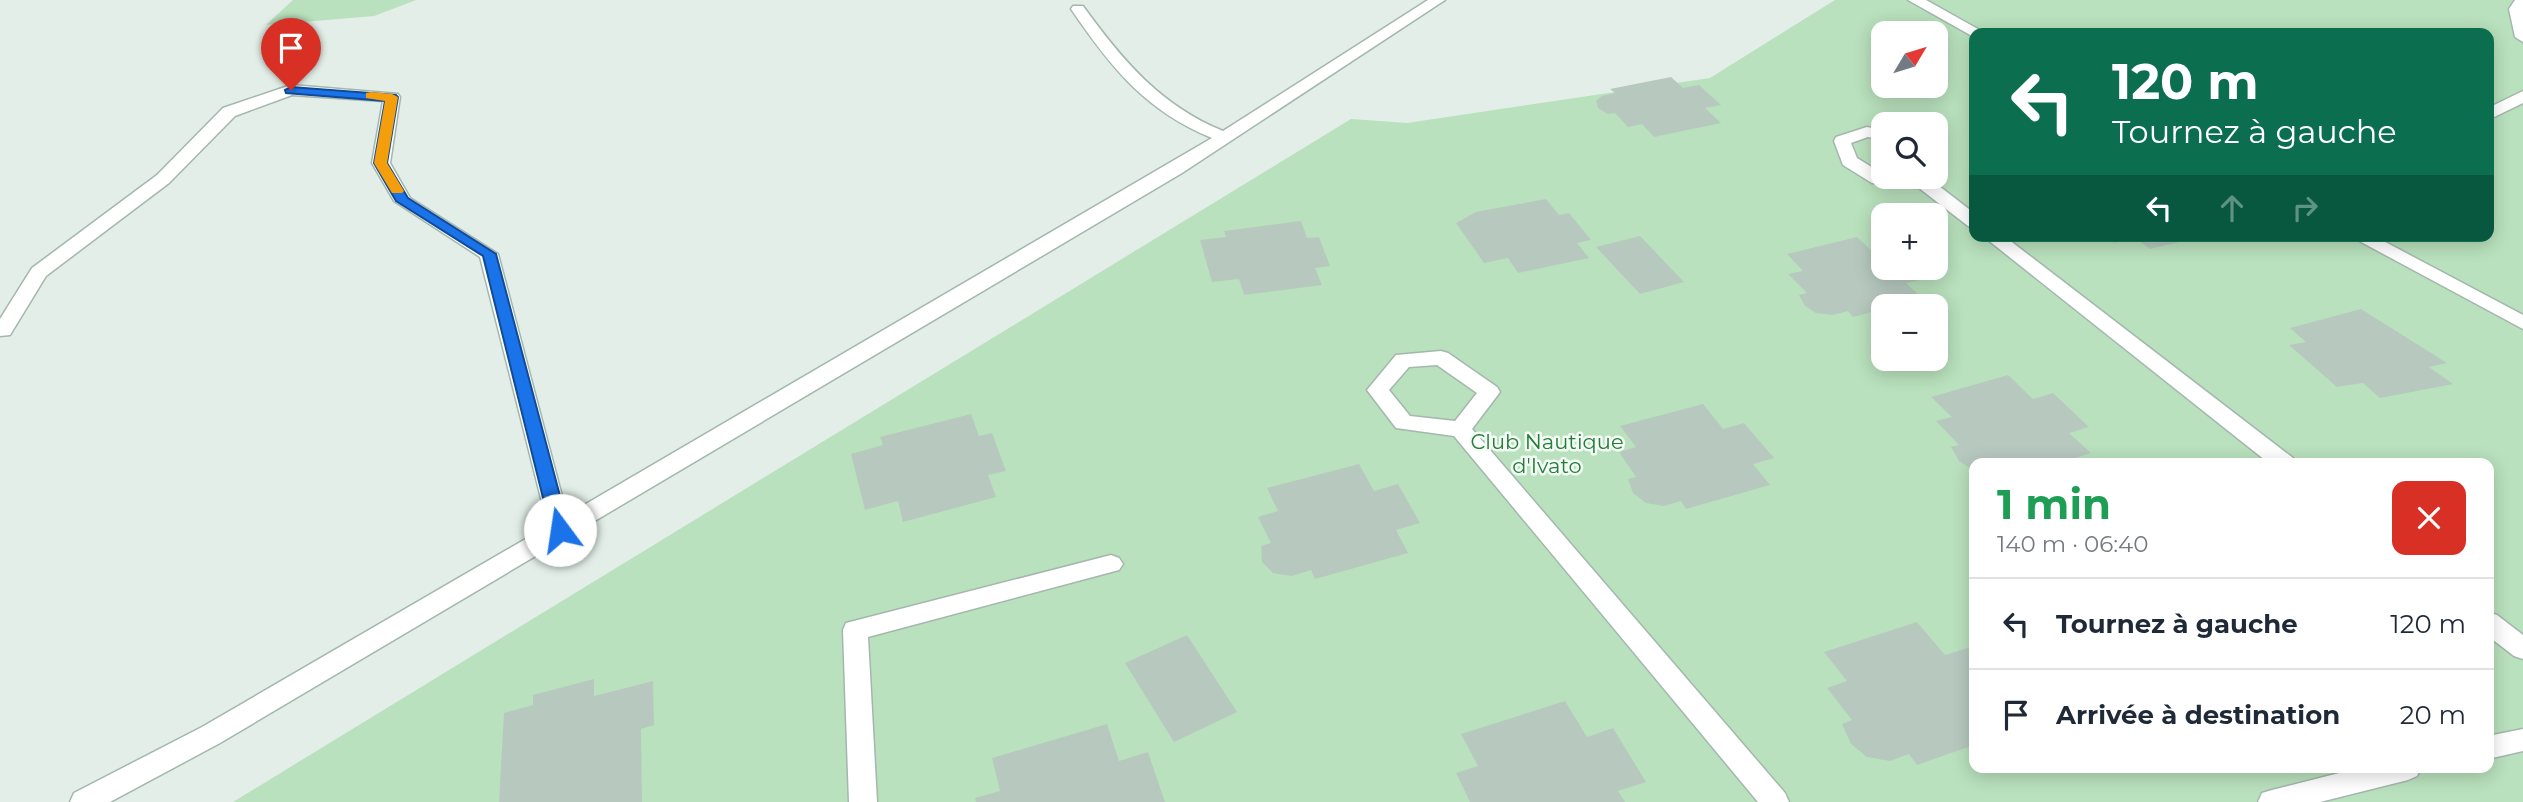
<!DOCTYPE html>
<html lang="fr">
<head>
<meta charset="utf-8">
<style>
  body { margin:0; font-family:Montserrat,sans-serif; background:#f6f6f7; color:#1f2937; height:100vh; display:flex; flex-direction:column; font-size:26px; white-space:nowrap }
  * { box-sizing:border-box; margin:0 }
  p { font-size:23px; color:#747a83 }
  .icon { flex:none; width:38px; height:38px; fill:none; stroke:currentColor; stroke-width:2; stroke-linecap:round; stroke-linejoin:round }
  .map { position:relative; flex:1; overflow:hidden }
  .drawer { position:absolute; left:1969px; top:458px; width:525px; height:315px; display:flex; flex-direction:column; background:#fff; border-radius:14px; box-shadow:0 4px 18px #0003 }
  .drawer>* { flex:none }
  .top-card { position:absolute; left:1969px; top:28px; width:525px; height:214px; border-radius:14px; box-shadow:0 4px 18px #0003; background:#0b6e4f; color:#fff; overflow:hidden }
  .needle { width:46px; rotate:52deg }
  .tools { position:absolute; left:1871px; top:21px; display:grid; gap:14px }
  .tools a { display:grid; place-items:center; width:77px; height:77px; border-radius:14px; background:#fff; box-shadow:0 4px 18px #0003; font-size:35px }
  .pin { position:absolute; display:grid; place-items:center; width:60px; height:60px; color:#fff; margin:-72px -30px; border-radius:50% 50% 50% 0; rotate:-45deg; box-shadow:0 0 7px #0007 }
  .pin .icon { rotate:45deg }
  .me { position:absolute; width:77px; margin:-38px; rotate:346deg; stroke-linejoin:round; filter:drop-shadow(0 0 5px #0008) }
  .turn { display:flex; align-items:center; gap:24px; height:147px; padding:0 28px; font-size:32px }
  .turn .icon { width:91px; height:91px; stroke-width:2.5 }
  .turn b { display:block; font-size:49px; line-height:60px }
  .lanes { display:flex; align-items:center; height:66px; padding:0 28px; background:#0003; justify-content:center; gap:35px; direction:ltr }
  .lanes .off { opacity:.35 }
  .round { display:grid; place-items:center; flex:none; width:74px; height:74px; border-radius:14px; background:#f6f6f7 }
  .overview { display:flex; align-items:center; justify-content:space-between; height:119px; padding:0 28px }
  h1 { font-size:42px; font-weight:700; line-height:52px; color:#1e9e55 }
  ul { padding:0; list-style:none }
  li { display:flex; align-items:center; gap:21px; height:91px; padding:0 28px; border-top:2px solid #e0e1e3 }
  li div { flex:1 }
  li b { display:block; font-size:26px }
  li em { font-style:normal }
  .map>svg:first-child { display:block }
  .green { fill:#b9e1bd; fill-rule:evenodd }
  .building { fill:#b7c9bf }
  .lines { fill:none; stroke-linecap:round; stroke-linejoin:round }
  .lane-casing { stroke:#a4b7ad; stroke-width:3 }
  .street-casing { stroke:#a4b7ad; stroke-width:3 }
  .lane { fill:#fff; fill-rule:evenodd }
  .street { fill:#fff; fill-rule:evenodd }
  .route { fill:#1a73e8; stroke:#114b97; stroke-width:2 }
  .slow { fill:#f59e0b }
  .labels { text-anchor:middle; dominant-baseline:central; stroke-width:5; stroke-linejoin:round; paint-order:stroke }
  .park-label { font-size:21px; fill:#257d39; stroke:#f3faf5 }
</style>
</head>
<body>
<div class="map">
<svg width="2523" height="802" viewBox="0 0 2523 802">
  <rect width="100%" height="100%" fill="#e2eee7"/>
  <!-- green -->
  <g class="green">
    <polygon points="293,0 416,0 374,16 266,25"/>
    <path d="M 1835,0 L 2523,0 L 2523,802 L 233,802 L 1351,119 L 1407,123 L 1710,78 ZM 1883,33 L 1936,33 L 1936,86 L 1883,86 ZM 1974,33 L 2488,33 L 2488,236 L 1974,236 ZM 1883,124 L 1936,124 L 1936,177 L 1883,177 ZM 1883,215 L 1936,215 L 1936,268 L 1883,268 ZM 1883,306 L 1936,306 L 1936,359 L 1883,359 ZM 1974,464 L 2488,464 L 2488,768 L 1974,768 Z"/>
  </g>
  <!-- building -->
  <g class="building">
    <polygon points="1671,77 1683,88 1699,85 1721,105 1705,108 1721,123 1654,137 1642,124 1628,127 1615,113 1608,114 1598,108 1596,101 1602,96 1615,93 1610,89"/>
    <polygon points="1546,199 1559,215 1569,213 1591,240 1577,243 1589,258 1518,273 1508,258 1484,263 1456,223 1476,212"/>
    <polygon points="1301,221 1307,238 1319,237 1330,266 1315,268 1322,285 1244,295 1239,279 1212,282 1200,240 1226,237 1224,231"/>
    <polygon points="1640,236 1684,282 1640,294 1596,247"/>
    <polygon points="2105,236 2200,236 2200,237 2150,249 2135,238 2114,243"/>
    <polygon points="1857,237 1877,256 1883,254 1883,268 1913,268 1925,279 1906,283 1923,299 1895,306 1883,306 1883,309 1853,317 1848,311 1833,315 1816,313 1805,306 1799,295 1807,293 1788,274 1803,271 1787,254"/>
    <polygon points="2361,309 2447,363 2429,367 2453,384 2380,398 2363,383 2337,387 2289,345 2306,342 2290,328"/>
    <polygon points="2008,375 2033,399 2053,393 2089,427 2069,433 2091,453 2056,464 1974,464 1974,471 1959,461 1951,447 1959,445 1936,421 1952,417 1931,397"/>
    <polygon points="1703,404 1723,429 1744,423 1774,458 1753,464 1770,485 1686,509 1681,501 1664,506 1646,503 1633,493 1628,479 1636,477 1619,452 1636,447 1620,426"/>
    <polygon points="971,414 979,436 992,433 1006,471 988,475 996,497 903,522 898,501 865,510 851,454 883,445 880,437"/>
    <polygon points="1359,464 1374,491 1398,484 1420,523 1396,530 1408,553 1315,579 1311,570 1292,576 1273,573 1262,562 1261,546 1271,543 1258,517 1278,511 1267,488"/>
    <polygon points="1917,622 1945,655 1968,648 1974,655 1974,745 1917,765 1909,754 1890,761 1867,757 1851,744 1842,724 1852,720 1827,688 1847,681 1824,652"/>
    <polygon points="1187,635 1237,712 1174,742 1125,663"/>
    <polygon points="594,679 594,696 653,681 654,725 641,729 642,802 499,802 504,713 533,705 533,695"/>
    <polygon points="1565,701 1587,737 1613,728 1646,782 1618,791 1625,802 1470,802 1456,773 1478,766 1461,734"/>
    <polygon points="1107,724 1119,761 1148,752 1165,802 976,802 975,798 1000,791 992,758"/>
  </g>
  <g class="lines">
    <!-- lane casing -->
    <g class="lane-casing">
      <g id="lane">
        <polygon points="2515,0 2523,0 2523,42 2515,37 2509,9"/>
        <polygon points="2523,91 2523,103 2488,120 2488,108"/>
      </g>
    </g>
    <!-- street casing -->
    <g class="street-casing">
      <g id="street">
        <path d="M 1428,0 L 1445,0 L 1182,173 L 220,743 L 110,802 L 70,802 L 74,793 L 202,727 L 548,526 L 480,257 L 394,201 L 372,163 L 383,101 L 292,95 L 235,116 L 169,183 L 46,276 L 10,335 L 0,336 L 0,319 L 32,268 L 157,175 L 223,108 L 291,85 L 398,94 L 400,97 L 390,163 L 410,198 L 498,254 L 567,515 L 1212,138 C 1145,111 1110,66 1071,9 L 1073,6 L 1083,6 C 1122,60 1161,106 1223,131 Z"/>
        <polygon points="1908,0 1926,0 1985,33 1974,33 1974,37 1972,36"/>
        <polygon points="1867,127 1883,130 1883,140 1868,137 1851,143 1857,158 1883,174 1883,177 1930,179 1974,213 1974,227 1968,226 1919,188 1872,183 1843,165 1834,141 1836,137"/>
        <polygon points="1983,236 2004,236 2293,458 2296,464 2270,464"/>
        <polygon points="2350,236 2374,236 2523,315 2523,329"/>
        <path d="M 1441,351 L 1448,353 L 1497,387 L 1500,392 L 1472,429 L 1785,793 L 1789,802 L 1758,802 L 1454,436 L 1396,428 L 1367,390 L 1396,355 ZM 1437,365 L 1477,393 L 1455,421 L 1410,416 L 1389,390 L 1409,367 Z"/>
        <polygon points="1111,555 1119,558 1123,564 1119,570 868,637 877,802 849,802 843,630 846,623"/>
        <polygon points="2488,612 2497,615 2523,635 2523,659 2514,656 2488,636"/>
        <polygon points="2523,729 2523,751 2488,759 2488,736"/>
        <polygon points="2359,768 2421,768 2417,776 2408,780 2320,802 2258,802 2262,793 2272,790"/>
      </g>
    </g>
    <!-- lane -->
    <use href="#lane" class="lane"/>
    <!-- street -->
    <use href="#street" class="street"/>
  </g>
  <!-- route -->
  <polygon class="route" points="291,87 396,95 398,97 387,163 408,198 496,254 569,530 566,535 554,535 551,530 483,256 396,201 374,163 385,101 286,93 285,90"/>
  <!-- slow -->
  <polygon class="slow" points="371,92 392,94 398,97 387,163 404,191 402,193 392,193 374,163 385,101 366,98 366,93"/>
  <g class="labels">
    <!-- park labels -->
    <g class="park-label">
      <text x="1547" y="441">Club Nautique<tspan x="1547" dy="24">d'Ivato</tspan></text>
    </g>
  </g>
</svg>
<div class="tools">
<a><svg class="needle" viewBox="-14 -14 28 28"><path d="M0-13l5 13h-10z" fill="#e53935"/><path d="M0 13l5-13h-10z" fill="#747a83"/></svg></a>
<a><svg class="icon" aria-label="search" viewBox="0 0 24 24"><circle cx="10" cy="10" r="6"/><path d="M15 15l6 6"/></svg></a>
<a>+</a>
<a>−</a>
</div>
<div class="pin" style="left:291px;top:90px;background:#d93025"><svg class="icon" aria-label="arrive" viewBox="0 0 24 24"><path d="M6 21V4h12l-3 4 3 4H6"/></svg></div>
<svg class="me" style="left:560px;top:530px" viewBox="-20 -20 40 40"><circle r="19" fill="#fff"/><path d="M0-13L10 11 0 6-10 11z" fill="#1a73e8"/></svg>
<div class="top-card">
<div class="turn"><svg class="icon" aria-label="left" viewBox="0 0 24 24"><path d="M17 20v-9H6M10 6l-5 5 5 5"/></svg><div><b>120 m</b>Tournez à gauche</div></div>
<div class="lanes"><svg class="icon" aria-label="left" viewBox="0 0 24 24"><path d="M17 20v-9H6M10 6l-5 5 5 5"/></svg><svg class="icon off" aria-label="ahead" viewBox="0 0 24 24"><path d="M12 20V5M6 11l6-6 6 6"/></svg><svg class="icon off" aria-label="right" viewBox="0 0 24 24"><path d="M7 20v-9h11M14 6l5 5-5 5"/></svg></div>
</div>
<section class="drawer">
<div class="overview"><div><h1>1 min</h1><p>140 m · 06:40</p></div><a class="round" style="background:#d93025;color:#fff"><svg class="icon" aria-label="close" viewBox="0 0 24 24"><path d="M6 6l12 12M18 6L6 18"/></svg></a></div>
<ul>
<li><svg class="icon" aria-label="left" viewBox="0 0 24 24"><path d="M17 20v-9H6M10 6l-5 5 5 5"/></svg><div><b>Tournez à gauche</b></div><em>120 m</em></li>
<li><svg class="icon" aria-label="arrive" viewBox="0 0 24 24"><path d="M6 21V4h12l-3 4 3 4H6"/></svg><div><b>Arrivée à destination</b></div><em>20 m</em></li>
</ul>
</section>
</div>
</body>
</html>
